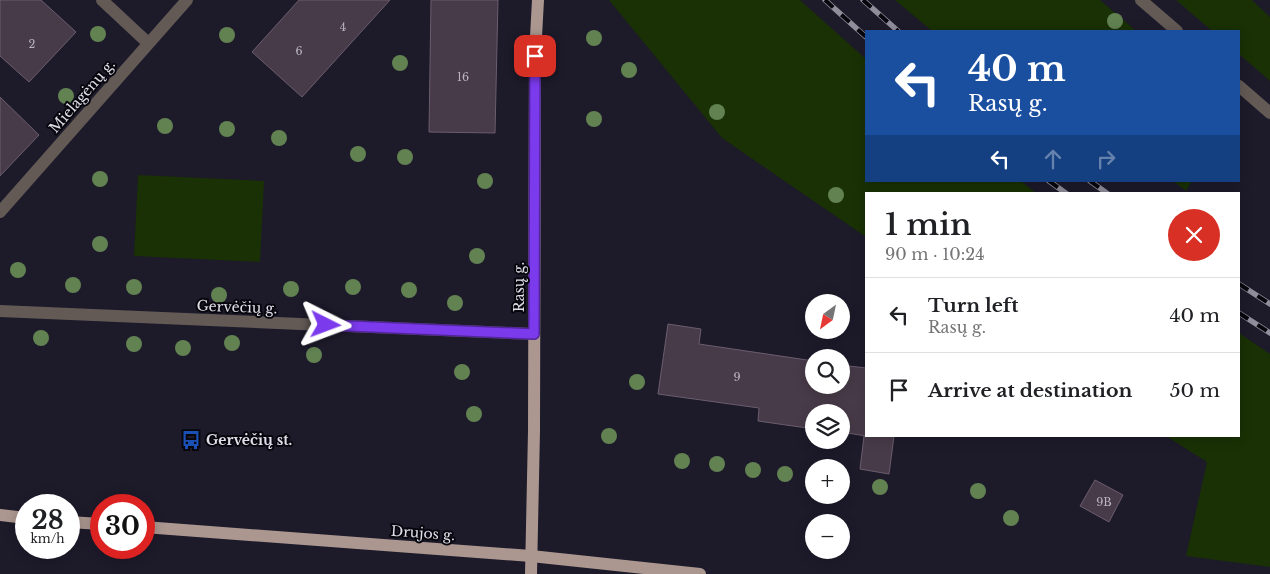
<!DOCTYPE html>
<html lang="en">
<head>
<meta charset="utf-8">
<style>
  body { margin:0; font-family:"Libre Baskerville",serif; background:#f6f6f6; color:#202124; height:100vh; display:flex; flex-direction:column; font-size:19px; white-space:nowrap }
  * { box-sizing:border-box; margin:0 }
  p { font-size:16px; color:#757577 }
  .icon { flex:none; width:28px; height:28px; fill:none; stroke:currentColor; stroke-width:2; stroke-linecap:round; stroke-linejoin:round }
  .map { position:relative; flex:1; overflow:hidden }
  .details { position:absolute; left:865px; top:192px; width:375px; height:245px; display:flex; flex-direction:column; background:#fff; border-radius:0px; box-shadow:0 2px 12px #0003 }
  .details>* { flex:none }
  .hud { position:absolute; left:865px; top:30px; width:375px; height:152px; border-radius:0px; box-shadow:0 2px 12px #0003; background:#1a4fa0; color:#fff; overflow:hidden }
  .needle { width:32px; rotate:213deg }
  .fabs { position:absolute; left:805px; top:294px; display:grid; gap:10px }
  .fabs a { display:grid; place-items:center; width:45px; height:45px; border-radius:50%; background:#fff; box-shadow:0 2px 12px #0003; font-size:25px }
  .speed { position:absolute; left:15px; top:494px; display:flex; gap:10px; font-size:25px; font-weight:700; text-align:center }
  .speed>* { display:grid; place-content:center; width:65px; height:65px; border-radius:50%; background:#fff; box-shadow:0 2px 12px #0003; line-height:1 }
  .speed small { font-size:12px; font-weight:400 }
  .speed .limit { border:8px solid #d22; background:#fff; color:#111 }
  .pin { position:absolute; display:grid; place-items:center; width:42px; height:42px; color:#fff; margin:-21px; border-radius:10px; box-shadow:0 2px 8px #0006 }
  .me { position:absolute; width:55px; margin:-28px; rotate:93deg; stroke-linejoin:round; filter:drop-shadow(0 0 4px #0008) }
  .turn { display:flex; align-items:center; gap:18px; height:105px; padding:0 20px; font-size:22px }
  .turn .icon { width:65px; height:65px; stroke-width:2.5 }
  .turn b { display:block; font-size:35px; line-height:42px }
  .lanes { display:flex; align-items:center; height:48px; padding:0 20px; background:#0003; justify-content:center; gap:25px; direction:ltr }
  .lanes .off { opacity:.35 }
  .round { display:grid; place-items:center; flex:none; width:52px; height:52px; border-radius:26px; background:#f6f6f6 }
  .overview { display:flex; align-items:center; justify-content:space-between; height:85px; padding:0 20px }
  h1 { font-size:30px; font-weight:600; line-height:38px }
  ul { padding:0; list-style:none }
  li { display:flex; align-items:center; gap:15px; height:75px; padding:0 20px; border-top:1px solid #e0e0e0 }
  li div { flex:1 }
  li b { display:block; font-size:19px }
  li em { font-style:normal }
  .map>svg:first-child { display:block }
  .green { fill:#193105 }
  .building { fill:#483b49; stroke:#6b5d6d }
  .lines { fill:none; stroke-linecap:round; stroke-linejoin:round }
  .minor { stroke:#635a56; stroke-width:12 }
  .major { stroke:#ab9790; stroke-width:12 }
  .rail-casing { stroke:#908e9b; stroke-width:5.5 }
  .rail { stroke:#07060d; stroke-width:4; stroke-dasharray:11; stroke-linecap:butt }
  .tree { fill:#628252 }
  .route-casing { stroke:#51269a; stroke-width:12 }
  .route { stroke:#7c3aed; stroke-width:9 }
  .labels { text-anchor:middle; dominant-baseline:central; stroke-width:4; stroke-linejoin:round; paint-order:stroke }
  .number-label { font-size:11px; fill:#bab5c1 }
  .street-label { font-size:14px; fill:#e0dee9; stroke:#07060d }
  .poi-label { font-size:14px; font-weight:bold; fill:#e0dee9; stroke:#07060d; text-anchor:start }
</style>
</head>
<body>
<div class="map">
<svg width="1270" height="574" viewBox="0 0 1270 574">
  <rect width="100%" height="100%" fill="#1d1a2a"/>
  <!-- green -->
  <g class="green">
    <polygon points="609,0 800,0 866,59 866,181 1021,181 1037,194 866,194 866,237 722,138"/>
    <polygon points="895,0 1100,0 1136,31 932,31"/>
    <polygon points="1176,0 1252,0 1270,17 1270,81 1239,54 1239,31 1212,31"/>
    <polygon points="138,175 264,181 260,262 134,256"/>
    <polygon points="1173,181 1192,181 1186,191"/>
    <polygon points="1239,333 1270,354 1270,567 1186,556 1207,462 1166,436 1239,436"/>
  </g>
  <!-- building -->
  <g class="building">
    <polygon points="0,0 41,0 76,32 29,82 0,56"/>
    <polygon points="299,0 390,0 302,97 252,52"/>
    <polygon points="431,0 498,0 495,133 429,132"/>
    <polygon points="0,97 39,135 0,176"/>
    <polygon points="668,324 701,329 699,344 814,361 814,385 841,385 841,365 866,368 866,436 841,432 841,412 814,412 814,429 758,421 759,408 658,394"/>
    <polygon points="864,436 894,436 889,474 860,469"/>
    <polygon points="1095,480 1123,495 1109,522 1080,506"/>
  </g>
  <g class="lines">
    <!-- minor -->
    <g class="minor">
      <polyline points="102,0 148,43"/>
      <polyline points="1141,0 1177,31"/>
      <polyline points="1239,86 1270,113"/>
      <polyline points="0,212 187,0"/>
      <polyline points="0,311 534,334"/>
    </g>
    <!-- major -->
    <g class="major">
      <polyline points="0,515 26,518"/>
      <polyline points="69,522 101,524"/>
      <polyline points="144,527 531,556 700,574"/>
      <polyline points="531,574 534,431 535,55 538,0"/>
    </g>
    <!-- rail casing -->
    <g class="rail-casing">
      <g id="rail">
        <polyline points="825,0 866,37"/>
        <polyline points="863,0 898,31"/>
        <polyline points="1049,181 1067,194"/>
        <polyline points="1090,181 1108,194"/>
        <polyline points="1239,284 1270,304"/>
        <polyline points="1239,313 1270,333"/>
      </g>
    </g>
    <!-- rail -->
    <use href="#rail" class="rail"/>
  </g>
  <!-- trees -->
  <g class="tree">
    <circle cx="1115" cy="21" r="8"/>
    <circle cx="98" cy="34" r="8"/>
    <circle cx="227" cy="35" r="8"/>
    <circle cx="594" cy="38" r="8"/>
    <circle cx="400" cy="63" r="8"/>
    <circle cx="629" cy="70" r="8"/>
    <circle cx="66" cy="96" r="8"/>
    <circle cx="717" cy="112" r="8"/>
    <circle cx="594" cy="119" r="8"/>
    <circle cx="165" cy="126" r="8"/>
    <circle cx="227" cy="129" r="8"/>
    <circle cx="279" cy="138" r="8"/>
    <circle cx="358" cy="154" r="8"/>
    <circle cx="405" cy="157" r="8"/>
    <circle cx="100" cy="179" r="8"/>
    <circle cx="485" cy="181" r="8"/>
    <circle cx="836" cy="195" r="8"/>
    <circle cx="100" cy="244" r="8"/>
    <circle cx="477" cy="256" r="8"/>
    <circle cx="18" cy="270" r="8"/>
    <circle cx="73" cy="285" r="8"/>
    <circle cx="134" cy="287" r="8"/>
    <circle cx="353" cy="287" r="8"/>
    <circle cx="291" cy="289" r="8"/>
    <circle cx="409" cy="290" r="8"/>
    <circle cx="219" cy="295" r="8"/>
    <circle cx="455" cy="303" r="8"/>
    <circle cx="41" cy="338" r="8"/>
    <circle cx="232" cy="343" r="8"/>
    <circle cx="134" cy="344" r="8"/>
    <circle cx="183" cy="348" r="8"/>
    <circle cx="314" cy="355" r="8"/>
    <circle cx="462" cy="372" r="8"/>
    <circle cx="637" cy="382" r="8"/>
    <circle cx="474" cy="414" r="8"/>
    <circle cx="609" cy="436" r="8"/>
    <circle cx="682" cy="461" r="8"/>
    <circle cx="717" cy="464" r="8"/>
    <circle cx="753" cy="470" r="8"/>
    <circle cx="785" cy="474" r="8"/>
    <circle cx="880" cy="487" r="8"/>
    <circle cx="978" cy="491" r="8"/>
    <circle cx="1011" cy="518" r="8"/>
  </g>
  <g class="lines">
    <!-- route casing -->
    <g class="route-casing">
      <polyline id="route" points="326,325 534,334 535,56"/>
    </g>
    <!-- route -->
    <use href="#route" class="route"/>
  </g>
  <!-- icons -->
  <defs>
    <g id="bus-bare" transform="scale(1.5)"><path d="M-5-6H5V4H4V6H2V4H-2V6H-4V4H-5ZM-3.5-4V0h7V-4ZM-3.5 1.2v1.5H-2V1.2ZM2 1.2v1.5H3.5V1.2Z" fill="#1a4fb4" stroke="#07060d" stroke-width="2.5" paint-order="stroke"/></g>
  </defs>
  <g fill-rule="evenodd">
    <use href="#bus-bare" x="191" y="440"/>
  </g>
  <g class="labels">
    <!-- number labels -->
    <g class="number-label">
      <text x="343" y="27">4</text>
      <text x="32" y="44">2</text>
      <text x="299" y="51">6</text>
      <text x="463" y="77">16</text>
      <text x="737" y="377">9</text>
      <text x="1104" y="502">9B</text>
    </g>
    <!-- street labels -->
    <g class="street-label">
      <text transform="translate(82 96) rotate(-49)">Mielagėnų g.</text>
      <text transform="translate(519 287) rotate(-90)">Rasų g.</text>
      <text transform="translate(237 307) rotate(2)">Gervėčių g.</text>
      <text transform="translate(423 533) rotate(4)">Drujos g.</text>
    </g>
    <!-- poi labels -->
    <g class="poi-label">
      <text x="206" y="440">Gervėčių st.</text>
    </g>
  </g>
</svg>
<div class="fabs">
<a><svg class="needle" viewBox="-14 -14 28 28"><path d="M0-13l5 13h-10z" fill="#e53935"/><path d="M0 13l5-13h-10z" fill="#757577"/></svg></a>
<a><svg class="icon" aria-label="search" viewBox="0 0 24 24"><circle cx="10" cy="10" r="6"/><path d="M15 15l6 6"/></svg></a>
<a><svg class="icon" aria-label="layers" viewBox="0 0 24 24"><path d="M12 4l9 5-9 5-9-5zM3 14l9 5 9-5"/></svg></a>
<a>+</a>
<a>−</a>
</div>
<div class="speed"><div>28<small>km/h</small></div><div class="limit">30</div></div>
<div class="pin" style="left:535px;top:56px;background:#d93025"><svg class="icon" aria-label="arrive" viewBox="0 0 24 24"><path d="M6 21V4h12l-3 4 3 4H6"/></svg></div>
<svg class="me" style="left:326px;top:325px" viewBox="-20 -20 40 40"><path d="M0-17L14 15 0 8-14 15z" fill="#7c3aed" stroke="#fff" stroke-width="4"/></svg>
<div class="hud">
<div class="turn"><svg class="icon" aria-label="left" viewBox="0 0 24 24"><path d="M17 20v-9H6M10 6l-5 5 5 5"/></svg><div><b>40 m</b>Rasų g.</div></div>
<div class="lanes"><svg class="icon" aria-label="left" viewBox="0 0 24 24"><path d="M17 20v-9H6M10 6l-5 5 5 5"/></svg><svg class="icon off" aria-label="ahead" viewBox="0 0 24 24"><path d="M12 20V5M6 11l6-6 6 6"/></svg><svg class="icon off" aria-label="right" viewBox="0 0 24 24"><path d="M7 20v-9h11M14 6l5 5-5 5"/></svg></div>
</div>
<section class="details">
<div class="overview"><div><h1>1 min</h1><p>90 m · 10:24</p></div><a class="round" style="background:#d93025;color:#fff"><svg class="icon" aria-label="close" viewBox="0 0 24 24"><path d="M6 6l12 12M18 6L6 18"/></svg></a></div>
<ul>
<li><svg class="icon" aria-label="left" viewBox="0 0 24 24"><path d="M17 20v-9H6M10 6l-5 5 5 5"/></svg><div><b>Turn left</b><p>Rasų g.</p></div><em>40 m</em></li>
<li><svg class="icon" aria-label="arrive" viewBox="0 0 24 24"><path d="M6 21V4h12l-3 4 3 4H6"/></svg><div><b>Arrive at destination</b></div><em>50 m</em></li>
</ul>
</section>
</div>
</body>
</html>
